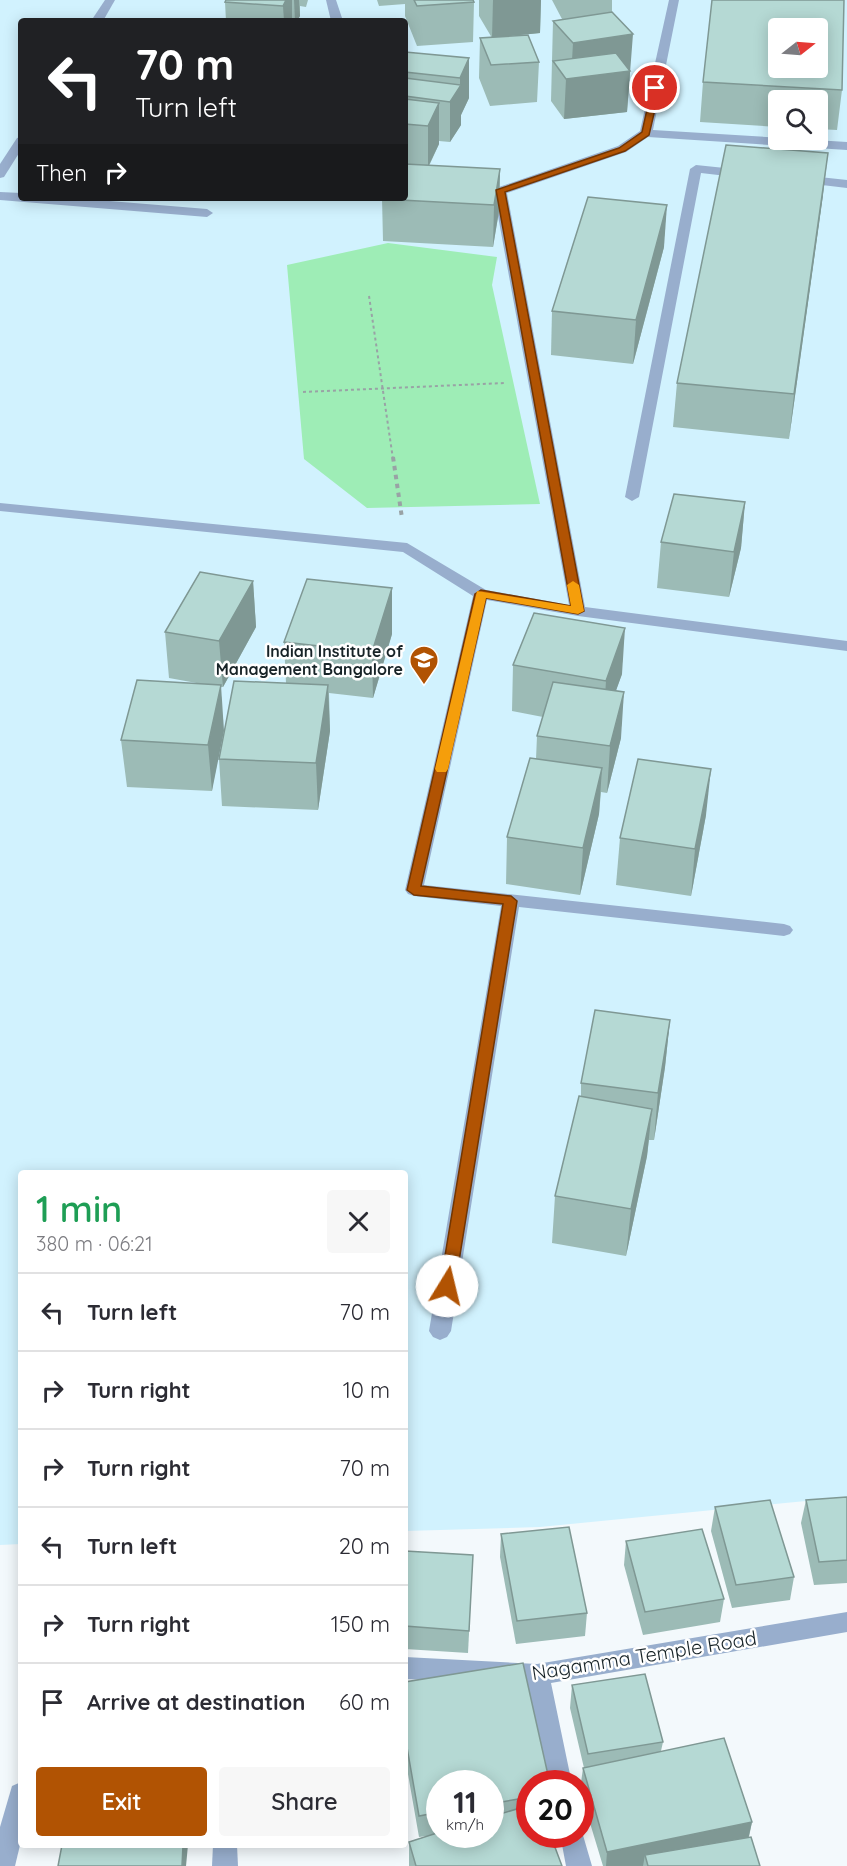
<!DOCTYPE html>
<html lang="en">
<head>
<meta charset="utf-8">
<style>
  body { margin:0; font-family:Quicksand,sans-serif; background:#f7f7f7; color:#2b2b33; height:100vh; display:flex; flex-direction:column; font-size:22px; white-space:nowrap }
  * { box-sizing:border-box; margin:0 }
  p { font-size:20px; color:#7c7c81 }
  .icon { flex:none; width:33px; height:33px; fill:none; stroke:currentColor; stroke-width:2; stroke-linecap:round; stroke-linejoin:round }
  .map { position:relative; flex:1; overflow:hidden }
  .drawer { position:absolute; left:18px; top:1170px; width:390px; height:678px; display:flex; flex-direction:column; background:#fff; border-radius:6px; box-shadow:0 3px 15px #0003 }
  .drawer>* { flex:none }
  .top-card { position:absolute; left:18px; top:18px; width:390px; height:183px; border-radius:6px; box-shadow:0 3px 15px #0003; background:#202124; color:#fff; overflow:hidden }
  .needle { width:39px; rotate:73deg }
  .buttons { position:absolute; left:768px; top:18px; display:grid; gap:12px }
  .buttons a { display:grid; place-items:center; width:60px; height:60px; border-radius:6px; background:#fff; box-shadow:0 3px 15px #0003; font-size:30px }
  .speed { position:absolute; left:426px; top:1770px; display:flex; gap:12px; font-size:30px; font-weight:700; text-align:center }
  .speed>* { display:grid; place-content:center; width:78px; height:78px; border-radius:50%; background:#fff; box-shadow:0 3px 15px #0003; line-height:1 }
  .speed small { font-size:15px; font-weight:400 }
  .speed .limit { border:9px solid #d22; background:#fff; color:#111 }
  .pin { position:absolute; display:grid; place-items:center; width:51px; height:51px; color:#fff; margin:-26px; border:3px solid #fff; border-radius:50%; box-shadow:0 2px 6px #0007 }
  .me { position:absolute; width:66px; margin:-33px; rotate:9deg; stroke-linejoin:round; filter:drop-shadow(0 0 4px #0008) }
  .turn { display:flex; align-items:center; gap:21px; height:126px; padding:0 18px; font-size:27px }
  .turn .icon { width:78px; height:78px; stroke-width:2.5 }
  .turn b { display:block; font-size:42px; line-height:51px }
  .then { display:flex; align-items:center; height:57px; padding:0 18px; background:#0003; gap:12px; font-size:22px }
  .round { display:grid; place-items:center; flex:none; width:63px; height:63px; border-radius:6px; background:#f7f7f7 }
  .head { display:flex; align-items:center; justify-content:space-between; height:102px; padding:0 18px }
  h1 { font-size:36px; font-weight:600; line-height:45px; color:#1e9e55 }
  .button { display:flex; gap:12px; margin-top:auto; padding:12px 18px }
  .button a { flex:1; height:69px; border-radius:6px; background:#b15303; color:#fff; font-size:24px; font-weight:600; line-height:69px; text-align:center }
  .button a+a { background:#f7f7f7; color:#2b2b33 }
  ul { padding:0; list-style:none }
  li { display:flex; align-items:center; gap:18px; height:78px; padding:0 18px; border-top:2px solid #e1e1e2 }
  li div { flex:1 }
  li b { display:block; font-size:22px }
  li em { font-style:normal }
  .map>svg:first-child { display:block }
  .built { fill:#d1f2fe; fill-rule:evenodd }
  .green { fill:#9eedb6 }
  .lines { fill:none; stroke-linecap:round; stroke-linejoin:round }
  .path-far1 { stroke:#99a2a5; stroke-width:2; stroke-dasharray:3 3; stroke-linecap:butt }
  .path { stroke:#99a2a5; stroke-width:4; stroke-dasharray:4.5 4.5; stroke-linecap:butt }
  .minor { fill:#98aecd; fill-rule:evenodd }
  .wall { fill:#9cbbb6; fill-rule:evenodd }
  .shaded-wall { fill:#7f9894 }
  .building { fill:#b5d9d4; stroke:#7f9894; stroke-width:1.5; fill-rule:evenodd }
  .route { fill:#b15303; stroke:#733602; stroke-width:1.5 }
  .slow { fill:#f59e0b }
  .labels { text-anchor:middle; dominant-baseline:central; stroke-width:5; stroke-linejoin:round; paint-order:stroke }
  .poi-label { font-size:16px; font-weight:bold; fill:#172327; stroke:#fff; text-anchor:end }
  .near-street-label { font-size:20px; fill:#172327; stroke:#fff }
</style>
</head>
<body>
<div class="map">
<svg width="847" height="1866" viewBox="0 0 847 1866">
  <rect width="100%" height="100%" fill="#f3f9fc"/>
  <!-- built -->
  <path class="built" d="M 0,0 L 847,0 L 847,1497 L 540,1527 L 405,1531 L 405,1173 L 21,1173 L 21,1544 L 0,1545 ZM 21,21 L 405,21 L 405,198 L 21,198 ZM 778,28 L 818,28 L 818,68 L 778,68 ZM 778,100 L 818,100 L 818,140 L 778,140 Z"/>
  <!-- green -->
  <polygon class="green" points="388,243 497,257 492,285 540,504 367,508 304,459 287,265"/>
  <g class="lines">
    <!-- path-far1 -->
    <g class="path-far1">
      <polyline points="369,296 393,459"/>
      <polyline points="303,392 505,383"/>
    </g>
    <!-- path -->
    <polyline class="path" points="393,457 402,518"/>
    <!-- minor -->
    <g class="minor">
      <polygon points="105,0 115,0 103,21 91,21"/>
      <polygon points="326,0 336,0 343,21 331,21"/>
      <polygon points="669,0 679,0 653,130 847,142 847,150 648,137 626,152 507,193 585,607 847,641 847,651 578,616 487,600 424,885 784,924 790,926 793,930 790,934 784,936 519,907 451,1331 447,1337 440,1340 433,1337 429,1331 501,906 414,896 408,894 405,890 473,596 403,552 0,511 0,503 407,543 486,590 569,605 494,194 473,191 471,188 477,184 499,187 618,146 640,131"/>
      <polygon points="21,137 21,150 4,177 0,178 0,164 17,138"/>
      <polygon points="696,165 744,170 750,174 744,178 701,173 639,497 632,501 625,497 690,169"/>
      <polygon points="801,175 847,180 847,188 797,182 795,179"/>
      <polygon points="0,192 21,193 21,198 73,198 207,209 213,213 207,217 0,200"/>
      <polygon points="847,1612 847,1632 551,1683 572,1784 548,1784 527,1685 405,1679 405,1657 537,1664"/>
      <polygon points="21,1782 21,1841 15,1866 0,1866 0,1827 12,1786"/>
      <polygon points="580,1825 592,1866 566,1866 560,1834 580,1834"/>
      <polygon points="213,1845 237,1845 238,1866 212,1866"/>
    </g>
  </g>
  <!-- wall -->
  <g class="wall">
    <polygon points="226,0 308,0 306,7 300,6 300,16 297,21 226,21 225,2"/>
    <polygon points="377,0 473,0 474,2 473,42 417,46 405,16 405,4 379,6"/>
    <polygon points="479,0 541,0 540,33 498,37 539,62 537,102 490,106 479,78 480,38 492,38 479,16"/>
    <polygon points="552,0 612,0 612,12 630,73 627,112 564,119 551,101 553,21 562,19"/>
    <polygon points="405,52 469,58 469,98 461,115 461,125 450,142 439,141 439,144 429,166 500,169 499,211 493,247 383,241 382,198 405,198"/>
    <polygon points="703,82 842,90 837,130 818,129 818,100 778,100 778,127 700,122"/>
    <polygon points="823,195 789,439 673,427 677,383"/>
    <polygon points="664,247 633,364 551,355 552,311"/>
    <polygon points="745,502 741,548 729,597 657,588 661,542"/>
    <polygon points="253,581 256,627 223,687 221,687 212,791 127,787 121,740 202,684 169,678 165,632"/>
    <polygon points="392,588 392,634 373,698 329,693 330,731 318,810 222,806 219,759 286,683 284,642"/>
    <polygon points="513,665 622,674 616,690 621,738 607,793 601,792 599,814 580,895 506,884 507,837 536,759 537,736 543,717 512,711"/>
    <polygon points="706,815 691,896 616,885 620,838"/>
    <polygon points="670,1020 665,1067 654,1140 649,1140 647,1156 626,1256 552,1243 555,1196 581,1097 581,1083"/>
    <polygon points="847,1497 847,1583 814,1585 801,1523 806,1500"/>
    <polygon points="715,1507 794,1577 790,1600 732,1608 711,1531"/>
    <polygon points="501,1534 587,1613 585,1636 516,1644 500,1557"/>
    <polygon points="626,1541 724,1599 720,1622 643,1635 624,1565"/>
    <polygon points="405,1551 473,1555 468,1653 405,1649"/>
    <path d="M 405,1682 L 530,1784 L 530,1834 L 562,1866 L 409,1866 L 409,1842 L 427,1836 L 419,1837 L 405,1757 ZM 440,1784 L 490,1784 L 490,1834 L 440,1834 Z"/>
    <polygon points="572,1685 663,1742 661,1751 752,1822 749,1837 760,1866 603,1866 580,1790 583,1768 584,1768 570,1708"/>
  </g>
  <!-- shaded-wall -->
  <g class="shaded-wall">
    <polygon points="286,0 292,0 292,21 284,21 283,6"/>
    <polygon points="294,0 299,0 300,16 297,21 295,21"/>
    <polygon points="493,0 541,0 540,33 492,38"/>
    <polygon points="633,34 627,112 564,119 566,79 571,78 573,43"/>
    <polygon points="469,58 469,98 461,115 461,125 450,142 450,102 460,87 460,78"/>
    <polygon points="439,103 439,144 428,167 428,126"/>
    <polygon points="828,153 823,195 789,439 794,394"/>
    <polygon points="500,169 499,211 493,247 494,205"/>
    <polygon points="667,205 664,247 633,364 636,320"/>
    <polygon points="745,502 741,548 729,597 734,552"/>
    <polygon points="253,581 256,627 223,687 219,641"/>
    <polygon points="392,588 392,634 373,698 372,652"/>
    <polygon points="625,628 622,674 603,727 606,681"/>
    <polygon points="221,685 224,731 212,791 208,745"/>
    <polygon points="328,685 330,731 318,810 316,763"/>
    <polygon points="624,692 621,738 607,793 610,746"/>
    <polygon points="602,768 599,814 580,895 583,848"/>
    <polygon points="711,769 706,815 691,896 695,849"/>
    <polygon points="670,1020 665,1067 654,1140 658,1093"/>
    <polygon points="652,1109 647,1156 626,1256 631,1209"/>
    <polygon points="752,1822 747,1844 645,1855 643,1866 606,1866 607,1852"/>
    <polygon points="183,1845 188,1845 186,1866 182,1866"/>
  </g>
  <!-- building -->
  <g class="building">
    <polygon points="226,0 286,0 283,6 225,2"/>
    <polygon points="414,0 473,0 474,2 417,6"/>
    <path d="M 712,0 L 844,0 L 842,90 L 703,82 ZM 778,28 L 818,28 L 818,68 L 778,68 Z"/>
    <polygon points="612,12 633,34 573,43 553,21"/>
    <polygon points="528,35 539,62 491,65 480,38"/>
    <polygon points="405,52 469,58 460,78 405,72"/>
    <polygon points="616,53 630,71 566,79 553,61"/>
    <polygon points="405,78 461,85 450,102 405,96"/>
    <polygon points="405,99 439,103 428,126 405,124"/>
    <polygon points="726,145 828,153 794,394 677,383"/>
    <polygon points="405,164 500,169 494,205 382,199 382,198 405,198"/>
    <polygon points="588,197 667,205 636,320 552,311"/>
    <polygon points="674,494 745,502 734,552 661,542"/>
    <polygon points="200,572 253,581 219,641 165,632"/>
    <polygon points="307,579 392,588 372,652 284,642"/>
    <polygon points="534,613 625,628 606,681 513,665"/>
    <polygon points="137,680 221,685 208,745 121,740"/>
    <polygon points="234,681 328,685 316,763 219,759"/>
    <polygon points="553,682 624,692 610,746 537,736"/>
    <polygon points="530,758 602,768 583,848 507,837"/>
    <polygon points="638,759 711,769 695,849 620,838"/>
    <polygon points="595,1010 670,1020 658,1093 581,1083"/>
    <polygon points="579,1096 652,1109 631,1209 555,1196"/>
    <polygon points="847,1497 847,1560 819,1562 806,1500"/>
    <polygon points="770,1500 794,1577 736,1585 715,1507"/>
    <polygon points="569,1527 587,1613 517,1621 501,1534"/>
    <polygon points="702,1529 724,1599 645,1612 626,1541"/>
    <polygon points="405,1551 473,1555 469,1631 405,1626"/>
    <polygon points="523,1663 550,1784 530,1784 530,1797 490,1804 490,1784 440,1784 440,1812 419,1816 405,1736 405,1682"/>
    <polygon points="645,1674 663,1742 588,1754 572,1685"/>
    <polygon points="724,1738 752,1822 607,1852 583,1768"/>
    <polygon points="530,1805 530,1834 550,1834 562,1866 416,1866 409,1842 440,1832 440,1834 490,1834 490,1817"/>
    <polygon points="751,1837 760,1866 648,1866 645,1855"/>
    <polygon points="62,1845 183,1845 182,1866 58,1866"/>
  </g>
  <!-- route -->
  <polygon class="route" points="652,87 660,88 649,135 625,151 505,192 584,611 578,614 486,598 421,886 511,896 517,901 455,1286 453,1290 447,1292 442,1290 440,1286 503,904 414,895 407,890 475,594 481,590 571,606 496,190 619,148 642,132"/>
  <!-- slow -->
  <polygon class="slow" points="573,581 579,585 584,611 578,614 486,598 448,769 446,772 437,772 435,769 477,591 571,606 567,585"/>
  <!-- icons -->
  <defs>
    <g id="university-pin" transform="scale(1.5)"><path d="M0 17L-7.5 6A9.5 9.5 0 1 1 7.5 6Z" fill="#b15303" stroke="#fff"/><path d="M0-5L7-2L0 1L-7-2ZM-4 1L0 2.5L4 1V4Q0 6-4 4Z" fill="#fff"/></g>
  </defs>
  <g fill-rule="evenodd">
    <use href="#university-pin" x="424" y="660"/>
  </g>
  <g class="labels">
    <!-- poi labels -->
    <g class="poi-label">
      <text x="403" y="651">Indian Institute of<tspan x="403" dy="18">Management Bangalore</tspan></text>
    </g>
    <!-- near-street labels -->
    <g class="near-street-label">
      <text transform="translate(644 1655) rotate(-9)">Nagamma Temple Road</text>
    </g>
  </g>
</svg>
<div class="buttons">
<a><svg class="needle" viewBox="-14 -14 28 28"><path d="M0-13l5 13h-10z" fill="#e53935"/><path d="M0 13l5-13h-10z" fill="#7c7c81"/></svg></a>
<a><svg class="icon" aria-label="search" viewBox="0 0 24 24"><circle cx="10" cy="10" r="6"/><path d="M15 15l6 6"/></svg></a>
</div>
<div class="speed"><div>11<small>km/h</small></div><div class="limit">20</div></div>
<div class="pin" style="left:655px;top:88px;background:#d93025"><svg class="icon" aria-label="arrive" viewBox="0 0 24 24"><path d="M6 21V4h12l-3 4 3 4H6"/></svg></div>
<svg class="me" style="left:447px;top:1286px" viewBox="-20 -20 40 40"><circle r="19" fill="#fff"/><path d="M0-13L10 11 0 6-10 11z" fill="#b15303"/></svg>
<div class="top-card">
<div class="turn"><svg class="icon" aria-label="left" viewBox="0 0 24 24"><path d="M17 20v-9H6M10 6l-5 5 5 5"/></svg><div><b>70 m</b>Turn left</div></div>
<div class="then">Then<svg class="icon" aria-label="right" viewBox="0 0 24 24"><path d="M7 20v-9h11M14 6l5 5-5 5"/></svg></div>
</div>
<section class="drawer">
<div class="head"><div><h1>1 min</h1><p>380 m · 06:21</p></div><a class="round"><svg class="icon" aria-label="close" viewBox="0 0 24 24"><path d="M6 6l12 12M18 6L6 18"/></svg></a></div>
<ul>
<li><svg class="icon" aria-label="left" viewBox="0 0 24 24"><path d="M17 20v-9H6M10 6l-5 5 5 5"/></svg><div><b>Turn left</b></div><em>70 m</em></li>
<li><svg class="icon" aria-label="right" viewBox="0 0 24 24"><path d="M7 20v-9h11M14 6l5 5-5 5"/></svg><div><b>Turn right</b></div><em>10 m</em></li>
<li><svg class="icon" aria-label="right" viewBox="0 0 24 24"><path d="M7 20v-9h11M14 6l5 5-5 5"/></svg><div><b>Turn right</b></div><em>70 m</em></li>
<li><svg class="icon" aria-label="left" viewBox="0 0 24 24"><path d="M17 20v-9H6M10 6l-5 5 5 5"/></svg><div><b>Turn left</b></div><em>20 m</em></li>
<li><svg class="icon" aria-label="right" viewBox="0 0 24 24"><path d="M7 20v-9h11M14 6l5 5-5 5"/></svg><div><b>Turn right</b></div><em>150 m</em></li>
<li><svg class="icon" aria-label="arrive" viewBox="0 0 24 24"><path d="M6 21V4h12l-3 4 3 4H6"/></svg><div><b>Arrive at destination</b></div><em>60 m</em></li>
</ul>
<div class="button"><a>Exit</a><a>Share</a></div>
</section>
</div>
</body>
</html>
